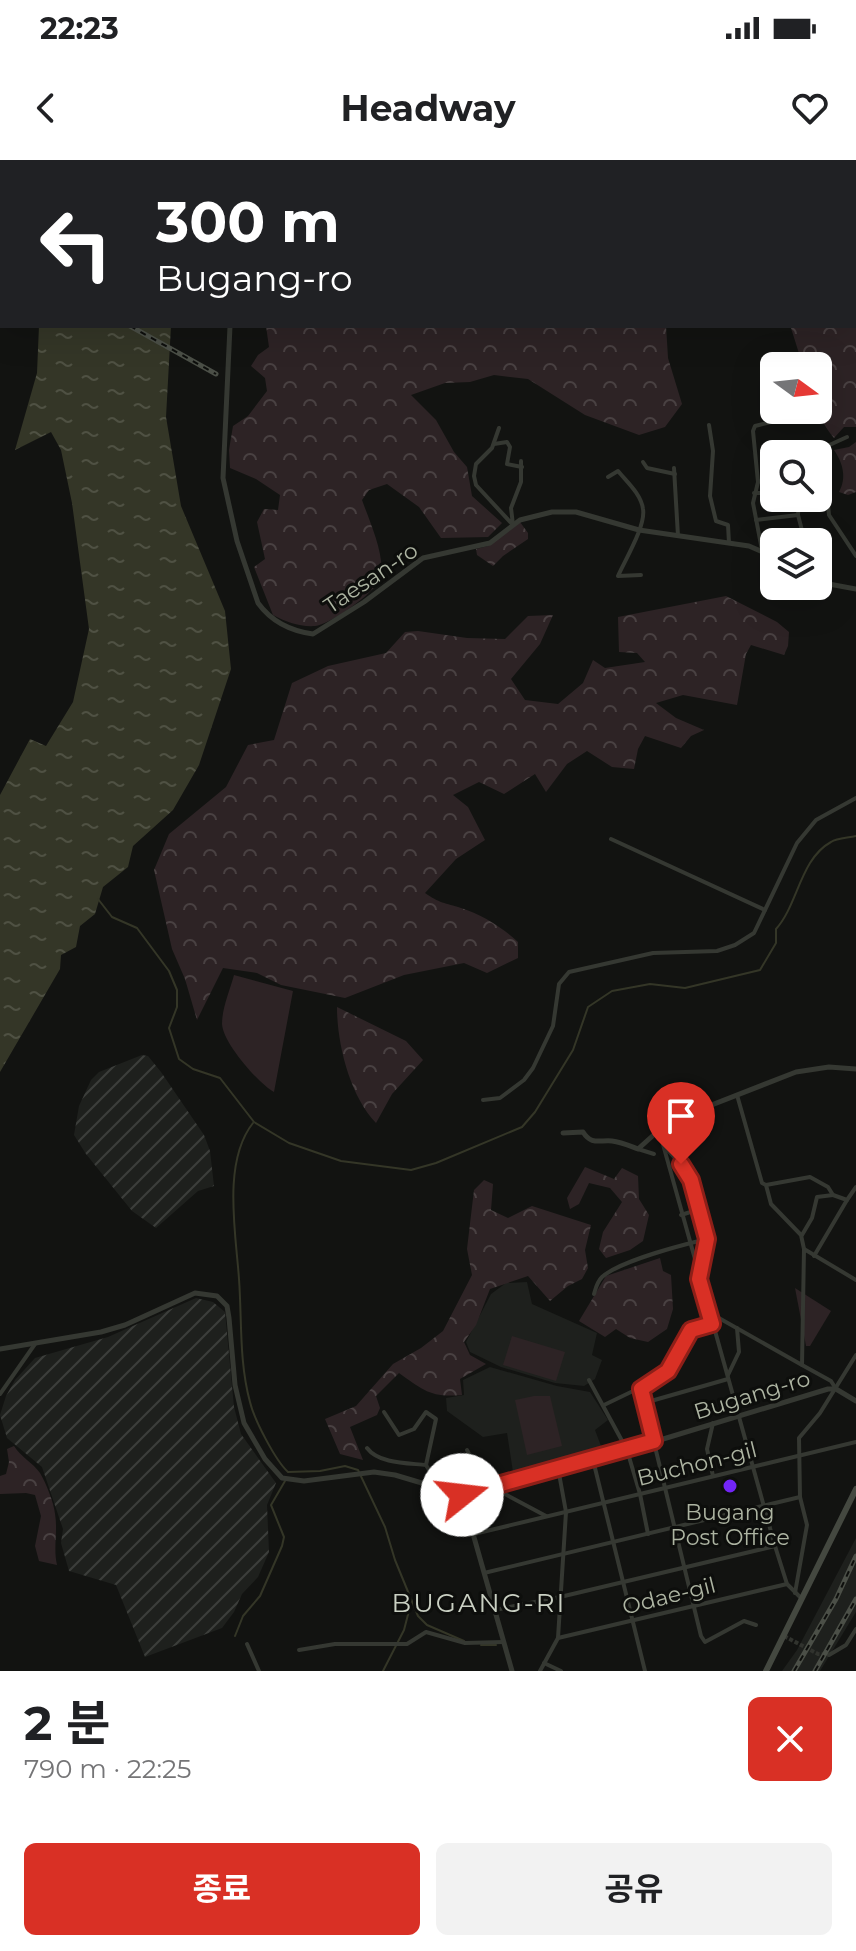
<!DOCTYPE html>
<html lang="ko">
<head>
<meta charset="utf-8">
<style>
  body { margin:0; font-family:Montserrat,"Noto Sans KR",sans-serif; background:#f2f2f2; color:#202124; height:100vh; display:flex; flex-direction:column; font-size:30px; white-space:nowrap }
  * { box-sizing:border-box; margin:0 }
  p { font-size:26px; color:#757577 }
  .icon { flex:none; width:44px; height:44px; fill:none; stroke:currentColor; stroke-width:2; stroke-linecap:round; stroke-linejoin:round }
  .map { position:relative; height:1511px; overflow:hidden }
  .sheet { display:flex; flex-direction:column; background:#fff; flex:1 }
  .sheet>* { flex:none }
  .guide { position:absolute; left:0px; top:0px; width:856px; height:168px; box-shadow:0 8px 32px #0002; background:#202124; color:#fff; overflow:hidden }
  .needle { width:52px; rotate:105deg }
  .fabs { position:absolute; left:760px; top:192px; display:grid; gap:16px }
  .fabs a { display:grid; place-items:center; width:72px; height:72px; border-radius:12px; background:#fff; box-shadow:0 8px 32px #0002; font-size:40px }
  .pin { position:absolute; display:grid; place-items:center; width:68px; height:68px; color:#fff; margin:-82px -34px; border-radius:50% 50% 50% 0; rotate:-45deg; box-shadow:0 0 8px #0007 }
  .pin .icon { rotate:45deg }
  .me { position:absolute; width:88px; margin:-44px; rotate:74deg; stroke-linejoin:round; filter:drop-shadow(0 0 6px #0008) }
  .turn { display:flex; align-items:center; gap:28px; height:168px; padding:0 24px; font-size:36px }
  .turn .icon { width:104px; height:104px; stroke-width:2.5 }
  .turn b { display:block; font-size:56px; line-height:68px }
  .round { display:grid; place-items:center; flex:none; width:84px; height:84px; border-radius:12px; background:#f2f2f2 }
  .head { display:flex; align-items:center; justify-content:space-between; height:136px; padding:0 24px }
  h1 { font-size:48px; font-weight:700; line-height:60px }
  .button { display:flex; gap:16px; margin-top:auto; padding:16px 24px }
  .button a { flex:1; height:92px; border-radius:12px; background:#d93025; color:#fff; font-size:32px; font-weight:700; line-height:92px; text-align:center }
  .button a+a { background:#f2f2f2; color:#202124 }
  .status { display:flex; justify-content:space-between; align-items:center; height:56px; padding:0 40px; background:#fff; direction:ltr }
  .status svg { height:22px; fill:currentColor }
  header { display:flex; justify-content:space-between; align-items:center; height:104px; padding:0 24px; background:#fff; font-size:36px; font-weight:700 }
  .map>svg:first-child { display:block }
  .built { fill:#1e201d }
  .industrial { fill:url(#industrial-furrows) }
  .forest { fill:url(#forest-crowns) }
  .park { fill:#2d2325 }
  .water { fill:url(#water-ripples) }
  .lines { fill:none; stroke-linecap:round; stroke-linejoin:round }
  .stream { stroke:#343627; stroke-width:2 }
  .minor-tunnel { stroke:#31332e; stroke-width:4; stroke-dasharray:4 2; stroke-linecap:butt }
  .minor { stroke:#353832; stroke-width:4 }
  .tertiary { stroke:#353832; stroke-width:5 }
  .secondary { stroke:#444840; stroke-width:6 }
  .rail-casing { stroke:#4b4f47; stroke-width:5 }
  .rail { stroke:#0d0e0c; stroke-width:2; stroke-dasharray:6; stroke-linecap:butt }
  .route-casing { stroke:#8d1f18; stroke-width:20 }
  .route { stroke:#d93025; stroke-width:14 }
  .poi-dot { fill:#7225f7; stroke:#0d0e0c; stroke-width:3 }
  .labels { text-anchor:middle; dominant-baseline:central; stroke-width:6; stroke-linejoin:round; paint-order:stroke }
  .street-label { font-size:22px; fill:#adb4a2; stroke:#0d0e0c }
  .poi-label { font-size:22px; fill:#adb4a2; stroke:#0d0e0c }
  .quarter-label { font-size:26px; letter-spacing:2px; fill:#cad0c3; stroke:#0d0e0c }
</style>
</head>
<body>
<div class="status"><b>22:23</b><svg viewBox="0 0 49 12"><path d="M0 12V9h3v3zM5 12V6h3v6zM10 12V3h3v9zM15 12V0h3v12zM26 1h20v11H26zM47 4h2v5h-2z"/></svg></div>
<header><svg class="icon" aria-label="back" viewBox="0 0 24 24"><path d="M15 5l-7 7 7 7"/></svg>Headway<svg class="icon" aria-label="heart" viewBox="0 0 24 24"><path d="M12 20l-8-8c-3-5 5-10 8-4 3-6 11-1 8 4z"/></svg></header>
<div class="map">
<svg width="856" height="1511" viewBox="0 0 856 1511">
  <defs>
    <pattern id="industrial-furrows" width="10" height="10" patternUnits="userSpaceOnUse" patternTransform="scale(2)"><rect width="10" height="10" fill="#1e201d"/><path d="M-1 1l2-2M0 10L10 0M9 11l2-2" fill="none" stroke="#3c3e3b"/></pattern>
    <pattern id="forest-crowns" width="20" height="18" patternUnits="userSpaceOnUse" patternTransform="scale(2)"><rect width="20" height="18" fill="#2d2325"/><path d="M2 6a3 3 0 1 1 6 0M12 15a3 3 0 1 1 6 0" fill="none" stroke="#494142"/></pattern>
    <pattern id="water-ripples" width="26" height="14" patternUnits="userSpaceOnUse" patternTransform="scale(2)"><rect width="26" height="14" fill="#343627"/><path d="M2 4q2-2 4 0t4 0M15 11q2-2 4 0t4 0" fill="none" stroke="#4f5143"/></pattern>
  </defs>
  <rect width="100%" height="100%" fill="#121311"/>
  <!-- built -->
  <g class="built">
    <polygon points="527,1122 532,1144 597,1173 592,1195 602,1200 595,1219 584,1226 555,1223 501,1207 470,1192 466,1182 491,1134 506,1123"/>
    <polygon points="490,1207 557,1226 590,1232 608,1260 595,1270 601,1286 513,1312 507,1273 483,1277 447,1251 446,1238 464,1235 463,1220"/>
    <polygon points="856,1378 856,1452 820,1511 782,1511 797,1490"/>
  </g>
  <!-- industrial -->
  <g class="industrial">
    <polygon points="142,895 148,896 161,912 204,975 210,991 214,1026 198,1031 156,1068 132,1051 86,994 74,975 79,946 91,920 99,912"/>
    <polygon points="196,1138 213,1142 225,1152 234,1247 241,1274 276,1323 267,1345 269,1392 258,1417 242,1434 234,1452 222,1468 145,1497 116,1425 69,1411 61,1383 63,1369 42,1307 7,1278 0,1255 6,1236 15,1220 35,1198 108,1177"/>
  </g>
  <!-- forest -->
  <g class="forest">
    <path d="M 396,0 L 856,0 L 856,267 L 844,267 L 834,278 C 811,249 818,242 818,206 L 803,206 L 791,168 L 786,166 L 854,166 L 854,2 L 395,2 Z"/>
    <path d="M 266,166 L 666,166 L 668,198 L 682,244 L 665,267 L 639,275 L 585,255 L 528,219 L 494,215 L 470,222 L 445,223 L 411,235 L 436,260 L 454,292 L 467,307 L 472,336 L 502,363 L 488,377 L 441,378 L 419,347 L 387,324 L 369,330 L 362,340 C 369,360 387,399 380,419 C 375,433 329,465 315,466 C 300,467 286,462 273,455 L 254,407 L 265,399 L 257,362 L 264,349 L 278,350 L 280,335 L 256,319 L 230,308 L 229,290 L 233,266 L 248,256 L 267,231 L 265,218 L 251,206 L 258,195 L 269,187 Z"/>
    <path d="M 856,282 L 856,332 L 848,335 L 839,332 C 847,318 843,303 834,290 L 849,287 Z"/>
    <polygon points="520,362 528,373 528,379 503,396 493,406 477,395 476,389 488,386"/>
    <path d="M 726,436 L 777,462 L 789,472 L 788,486 L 784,495 L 751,485 L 746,494 L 737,545 L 683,535 L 656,543 L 676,558 L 704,570 L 691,576 L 681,588 L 645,576 L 638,589 L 634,609 L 612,607 L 587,591 L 567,604 L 546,632 L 535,614 L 504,634 L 479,622 L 453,635 L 468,647 L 485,680 L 456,699 L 425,733 C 439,743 445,743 461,748 C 481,754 503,768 518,782 L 518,798 L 487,813 L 464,803 L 404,815 L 345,838 L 281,825 L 257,813 L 223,808 L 197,860 L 185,819 L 172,789 L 154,710 L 169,674 L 226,627 L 248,585 L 274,580 L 292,523 L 328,506 L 386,493 L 405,472 L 418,471 L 467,478 L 505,479 L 528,456 L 553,455 L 540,484 L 511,519 L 525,540 L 558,544 L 583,523 L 593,500 L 605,508 L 645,502 L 637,493 L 619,492 L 618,457 Z"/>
    <path d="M 337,847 L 406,881 L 423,900 L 392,934 L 376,963 C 350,936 337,884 337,847 Z"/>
    <polygon points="585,1007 614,1019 622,1008 638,1016 639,1039 649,1055 643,1081 630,1090 606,1098 599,1089 603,1072 622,1042 610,1028 589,1023 579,1044 570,1049 567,1038"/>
    <path d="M 484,1020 L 493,1024 L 491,1050 L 508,1058 L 532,1046 L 591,1065 L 585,1090 L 588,1108 L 582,1119 L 568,1126 L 550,1141 L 528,1116 L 490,1129 L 476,1165 L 464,1182 L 470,1195 L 486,1204 L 460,1219 L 462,1235 C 431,1238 423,1230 399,1213 L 376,1236 L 380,1248 L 377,1255 L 350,1267 L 363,1300 L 340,1294 L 325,1259 L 356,1246 L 393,1204 L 421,1188 L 443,1171 L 472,1115 L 467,1089 L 474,1030 Z"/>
    <polygon points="660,1098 663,1111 671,1115 673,1149 667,1169 648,1182 630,1178 616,1169 605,1177 579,1161 606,1116"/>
    <path d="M 14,1286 C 21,1297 33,1303 40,1313 C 46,1323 54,1343 55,1354 C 58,1372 53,1388 57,1405 L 39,1401 L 35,1386 L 41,1356 L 35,1335 L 26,1333 L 0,1334 L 0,1316 L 6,1314 L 9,1302 L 7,1289 Z"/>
  </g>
  <!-- park -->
  <g class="park">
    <path d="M 234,815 L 293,831 L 274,932 C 258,923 223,883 222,864 C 222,848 230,830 234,815 Z"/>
    <polygon points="795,1128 831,1151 810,1186 806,1186"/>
    <polygon points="512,1176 565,1192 556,1221 503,1205"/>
    <polygon points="534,1236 550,1236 562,1286 527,1295 515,1240"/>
  </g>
  <!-- water -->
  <polygon class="water" points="39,166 171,166 166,257 181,346 225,451 231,509 199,605 173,650 133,686 128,707 103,727 95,754 80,766 76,787 61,795 60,809 0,912 0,635 30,579 46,586 73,542 89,469 72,343 61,290 51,272 15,290 37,213"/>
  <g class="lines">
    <!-- stream -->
    <g class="stream">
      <path d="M 98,739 L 112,757 L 137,768 L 169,811 L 177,830 L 177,847 L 169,868 L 179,899 L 193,909 L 220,918 L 254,962 L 289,983 L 341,1001 L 411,1010 L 436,1003 L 522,967 L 535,952 L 573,890 L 588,847 L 612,831 L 650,824 L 685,828 L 760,810 L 776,783 L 776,769 C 798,745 800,699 831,682 C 837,678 848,678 856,676"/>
      <path d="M 253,963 C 222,1002 236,1074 239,1119 C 242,1160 239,1202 250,1242 C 254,1259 275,1300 288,1312 L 320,1311 L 345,1306 L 358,1310 L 385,1367 L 395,1400 L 418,1456 L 427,1465 L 464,1481"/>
      <polyline points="235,1476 243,1456 260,1436 282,1386 284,1377 271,1345 285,1321"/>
      <polyline points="481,1485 496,1485"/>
      <polyline points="383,1511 404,1470 411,1443"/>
    </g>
    <!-- minor-tunnel -->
    <polyline class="minor-tunnel" points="784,1476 818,1494 829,1495"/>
    <!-- minor -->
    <g class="minor">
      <polyline points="375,2 376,0"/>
      <polyline points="765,207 774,210"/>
      <polyline points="709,265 713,291 710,336 716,361 728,365 729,383"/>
      <polyline points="499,268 492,288 476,304 474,316 476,325 513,365 511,348 521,322 521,301"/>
      <polyline points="847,277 825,287 829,316 827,335 829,355 856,396"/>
      <polyline points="494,284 507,282 510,287 507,304 522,307"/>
      <polyline points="643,302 647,308 675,314"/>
      <polyline points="674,308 678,376"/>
      <path d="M 608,317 L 618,311 C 627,322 641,334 643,349 C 646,366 625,400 618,416 L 641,415"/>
      <polyline points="758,322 774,316"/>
      <polyline points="754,333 774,333"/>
      <polyline points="799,338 798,355 805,382"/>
      <polyline points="756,360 798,355"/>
      <polyline points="762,390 753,343 758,322 753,271 755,266 771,262 777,250"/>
      <polyline points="762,425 763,414 772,396"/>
      <polyline points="611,679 765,750"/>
      <polyline points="737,935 762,1023 766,1025 771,1044 801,1075 804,1089"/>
      <polyline points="483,940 500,938 524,920 533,908 553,866 559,824 569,812 653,793 717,791 735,785 754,773 797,683 816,660 856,638"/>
      <polyline points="659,970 775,1386 787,1424 801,1438"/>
      <path d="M 664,987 C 697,1015 718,1077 700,1118"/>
      <polyline points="638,989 654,994"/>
      <polyline points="766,1025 810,1017 828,1027 833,1035 847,1040 856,1027"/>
      <polyline points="681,1055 700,1049"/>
      <polyline points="802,1075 812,1058 817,1037 833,1035"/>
      <polyline points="814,1096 847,1040"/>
      <path d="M 594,1134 C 596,1127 597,1122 602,1117 C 620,1101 682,1085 707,1079"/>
      <polyline points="710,1153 802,1205"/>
      <polyline points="728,1215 739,1192 737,1168"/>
      <polyline points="589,1220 627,1290 640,1334 648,1374"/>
      <polyline points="641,1229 701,1476 705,1482 744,1461 756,1465"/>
      <polyline points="836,1229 831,1221 802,1205 804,1089 856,1120"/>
      <polyline points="0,1234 35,1184"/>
      <polyline points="644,1243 728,1219"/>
      <polyline points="604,1245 660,1218 673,1205 691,1170 712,1164"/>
      <polyline points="384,1252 399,1275 414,1269 426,1252 436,1259 426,1305"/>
      <path d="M 367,1288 C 379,1304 408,1303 426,1305 L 429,1310 L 473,1317 L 546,1356"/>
      <polyline points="467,1290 475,1305 473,1317"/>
      <polyline points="593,1300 645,1511"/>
      <polyline points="457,1314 462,1335"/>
      <polyline points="713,1316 707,1289 713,1263"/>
      <polyline points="474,1374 856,1282"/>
      <polyline points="484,1413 800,1337"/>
      <polyline points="795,1433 807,1365 800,1337 799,1278 820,1253 856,1195"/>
      <polyline points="495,1450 560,1437 775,1386"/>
      <polyline points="558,1478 787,1424"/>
      <polyline points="247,1484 259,1511"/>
      <polyline points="299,1490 335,1484 407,1484 426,1472 465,1483 503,1482"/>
      <polyline points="829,1495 846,1485 856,1469"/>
      <polyline points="544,1503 561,1511"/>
      <polyline points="540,1511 558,1478 566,1352 558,1308"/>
    </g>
    <!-- tertiary -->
    <g class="tertiary">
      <polyline points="230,0 230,2"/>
      <path d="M 230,166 L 223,318 L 237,381 L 258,443 C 271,461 291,471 313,474 L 364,442 L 423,398 L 490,383 L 520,360 L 552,352 L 576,352 L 639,370 L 749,386 L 774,397"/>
      <polyline points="818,422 856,429"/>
      <path d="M 563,973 L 583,972 C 591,985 599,980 612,981 C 621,982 630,986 638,989 L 668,962 L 796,912 L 829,907 L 856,909"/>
      <polyline points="0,1189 101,1172 125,1165 195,1133 217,1136 227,1146 229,1158 235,1225 244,1263 265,1299 282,1318 304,1321 374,1312 395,1315 462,1335"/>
      <polyline points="462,1335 627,1290 828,1229 836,1229 856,1241"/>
      <polyline points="462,1335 512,1511"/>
    </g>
    <!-- secondary -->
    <polyline class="secondary" points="766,1511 856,1329"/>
    <!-- rail casing -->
    <g class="rail-casing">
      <g id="rail">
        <polyline points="0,89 2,91"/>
        <polyline points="130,166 216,214"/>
        <polyline points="794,1511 836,1439 856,1396"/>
        <polyline points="815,1511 856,1439"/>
      </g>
    </g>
    <!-- rail -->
    <use href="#rail" class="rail"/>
  </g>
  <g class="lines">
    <!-- route casing -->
    <g class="route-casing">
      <polyline id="route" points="462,1335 654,1281 641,1229 668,1211 691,1170 712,1164 699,1119 707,1079 691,1020 681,1004"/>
    </g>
    <!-- route -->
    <use href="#route" class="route"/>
  </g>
  <!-- markers -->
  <circle class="poi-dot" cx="730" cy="1326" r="8"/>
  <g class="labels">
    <!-- street labels -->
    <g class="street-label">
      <text transform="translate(371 418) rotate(-34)">Taesan-ro</text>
      <text transform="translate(752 1235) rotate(-17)">Bugang-ro</text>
      <text transform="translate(697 1304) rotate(-14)">Buchon-gil</text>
      <text transform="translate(669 1436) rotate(-14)">Odae-gil</text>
    </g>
    <!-- poi labels -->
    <g class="poi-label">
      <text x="730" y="1352">Bugang<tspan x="730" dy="25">Post Office</tspan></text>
    </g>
    <!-- quarter labels -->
    <g class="quarter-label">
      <text x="479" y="1443">BUGANG-RI</text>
    </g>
  </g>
</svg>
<div class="fabs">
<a><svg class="needle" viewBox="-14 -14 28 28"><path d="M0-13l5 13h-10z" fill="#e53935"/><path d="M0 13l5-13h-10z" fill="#757577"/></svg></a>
<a><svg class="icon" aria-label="search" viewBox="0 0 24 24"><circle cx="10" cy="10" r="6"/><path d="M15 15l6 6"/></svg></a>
<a><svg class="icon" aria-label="layers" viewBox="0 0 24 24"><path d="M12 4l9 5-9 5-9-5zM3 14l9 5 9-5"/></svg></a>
</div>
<div class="pin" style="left:681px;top:1004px;background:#d93025"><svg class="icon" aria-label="arrive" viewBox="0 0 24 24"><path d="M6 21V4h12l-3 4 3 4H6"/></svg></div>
<svg class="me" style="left:462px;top:1335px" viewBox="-20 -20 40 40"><circle r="19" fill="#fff"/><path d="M0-13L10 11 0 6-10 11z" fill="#d93025"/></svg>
<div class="guide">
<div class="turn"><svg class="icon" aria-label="left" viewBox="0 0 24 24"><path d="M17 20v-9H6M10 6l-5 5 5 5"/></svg><div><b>300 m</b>Bugang-ro</div></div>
</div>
</div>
<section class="sheet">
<div class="head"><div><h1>2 분</h1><p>790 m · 22:25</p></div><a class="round" style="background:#d93025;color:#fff"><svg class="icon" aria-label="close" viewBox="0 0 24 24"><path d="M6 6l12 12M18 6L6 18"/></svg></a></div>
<div class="button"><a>종료</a><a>공유</a></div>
</section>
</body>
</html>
